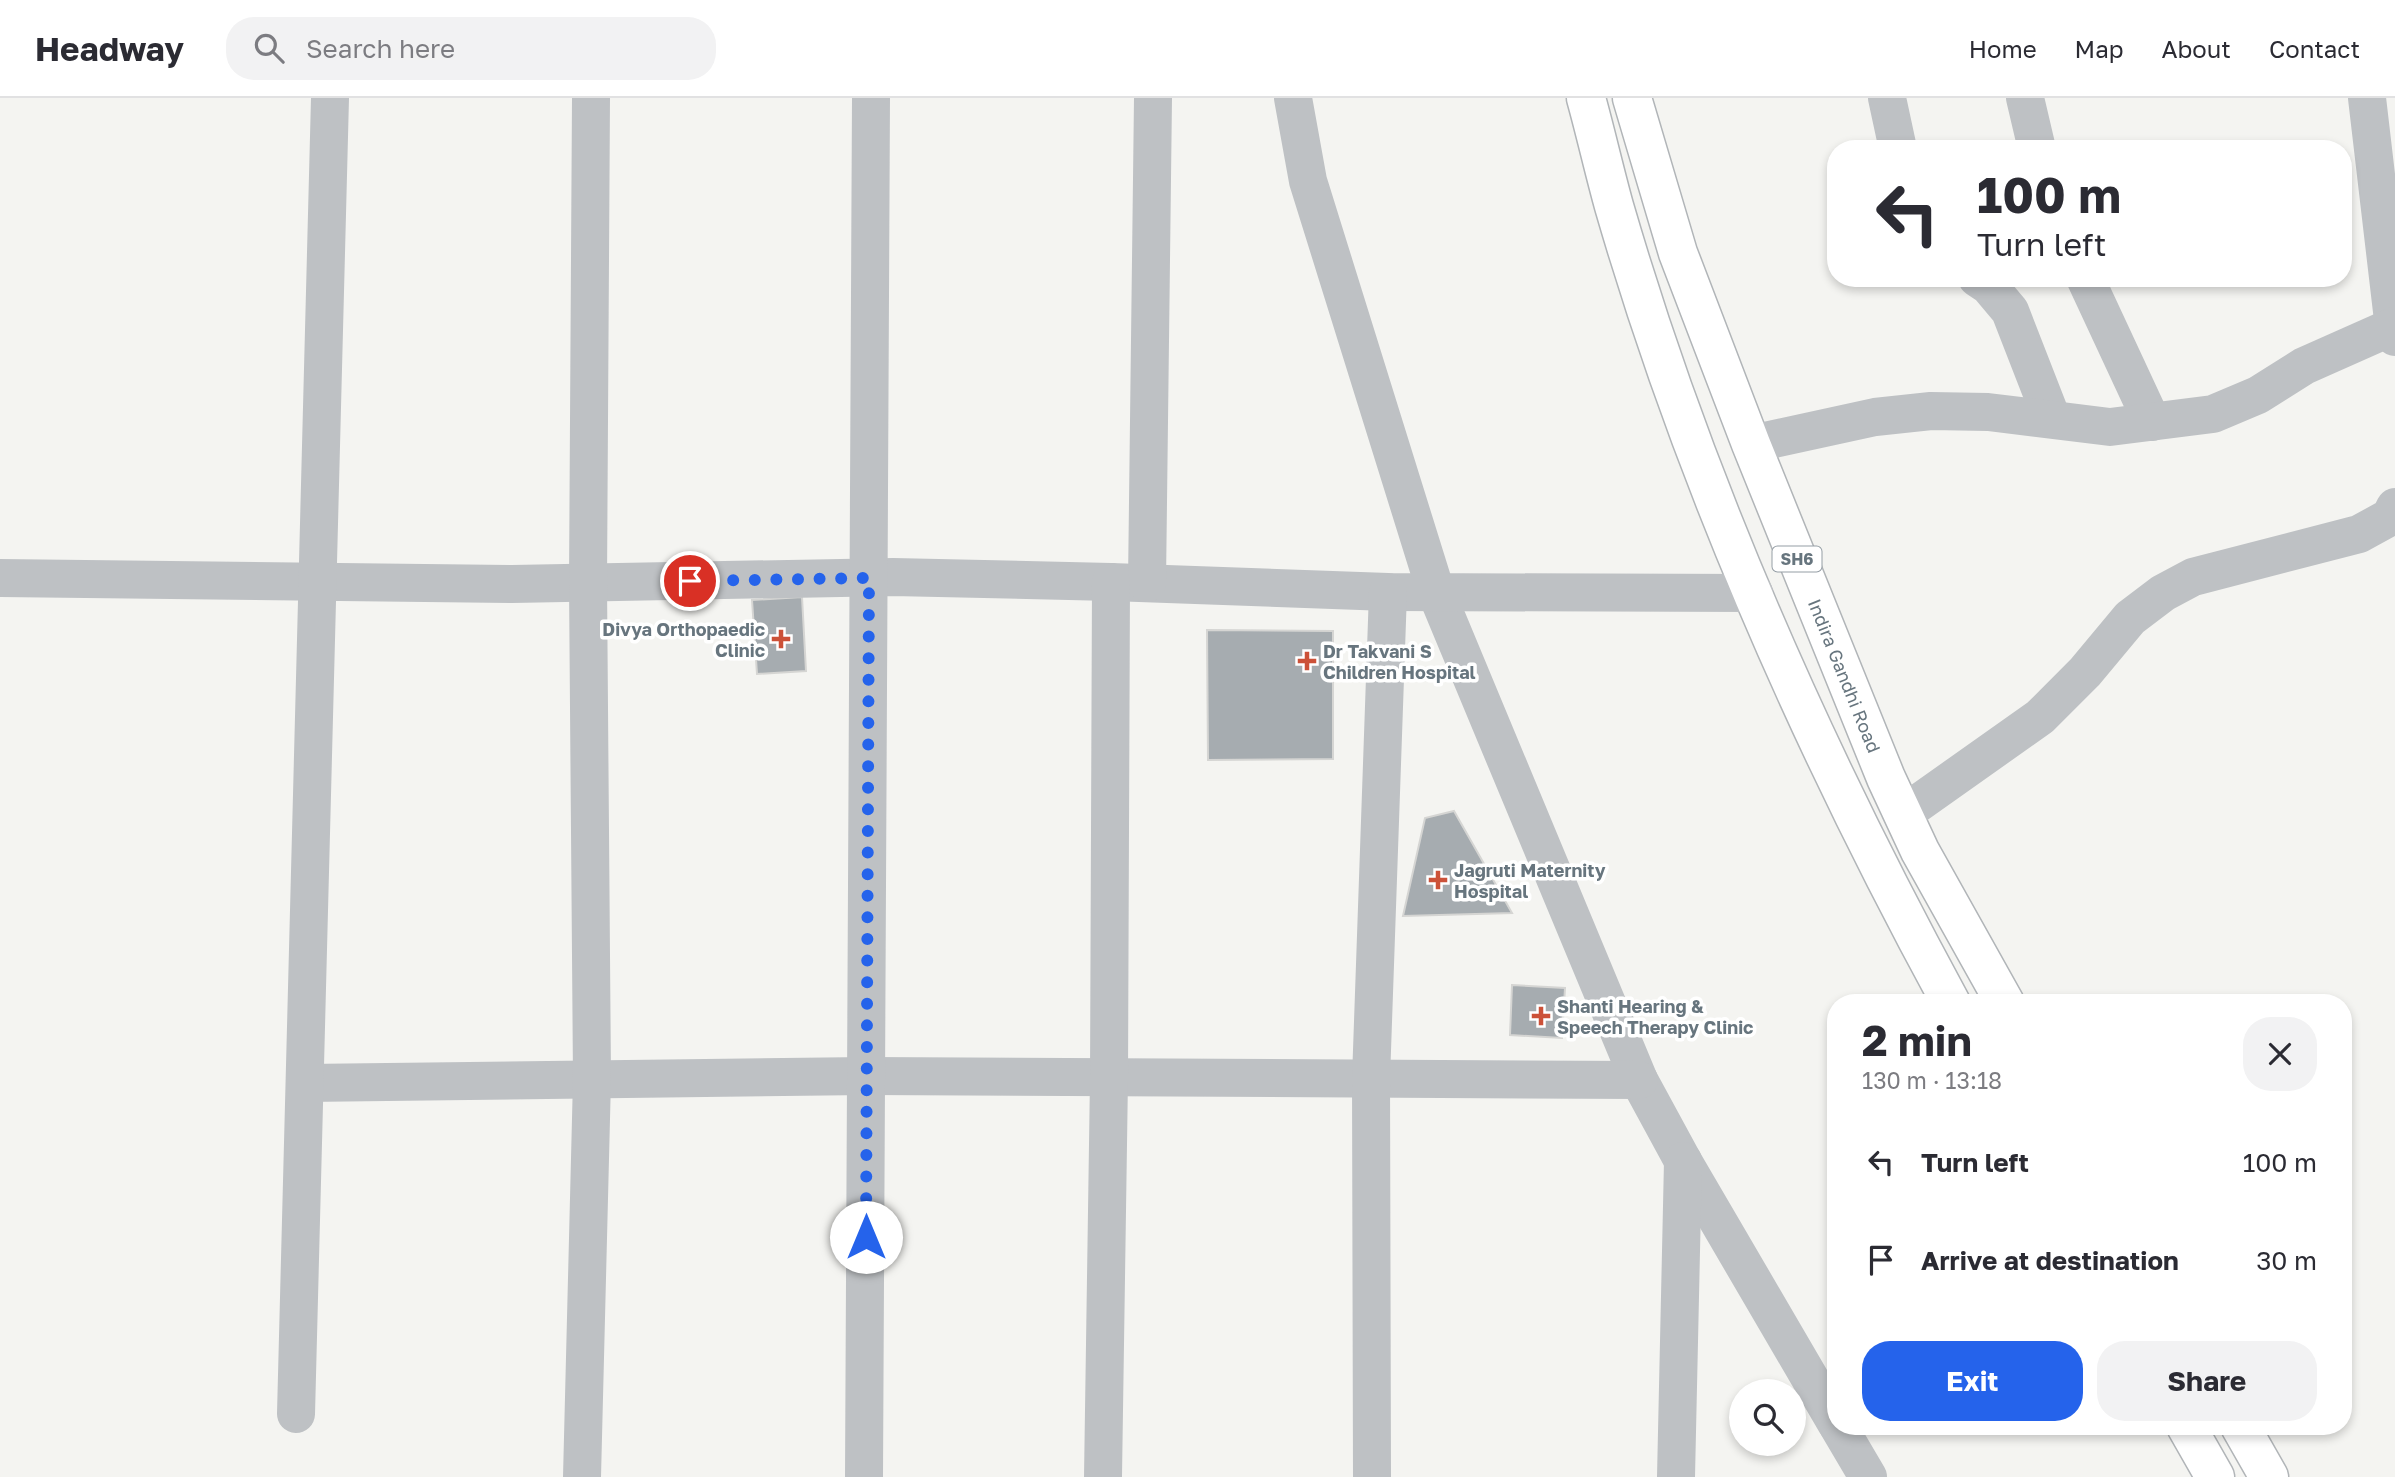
<!DOCTYPE html>
<html lang="en">
<head>
<meta charset="utf-8">
<style>
  body { margin:0; font-family:"Golos Text",sans-serif; background:#f2f2f3; color:#2b2b33; height:100vh; display:flex; flex-direction:column; font-size:26px; white-space:nowrap }
  * { box-sizing:border-box; margin:0 }
  p { font-size:23px; color:#7c7c81 }
  .icon { flex:none; width:38px; height:38px; fill:none; stroke:currentColor; stroke-width:2; stroke-linecap:round; stroke-linejoin:round }
  .map { position:relative; flex:1; overflow:hidden }
  .side { position:absolute; left:1827px; top:896px; width:525px; height:441px; display:flex; flex-direction:column; background:#fff; border-radius:28px; box-shadow:0 4px 10px #0003 }
  .side>* { flex:none }
  .guide { position:absolute; left:1827px; top:42px; width:525px; height:147px; border-radius:28px; box-shadow:0 4px 10px #0003; background:#fff; color:#2b2b33; overflow:hidden }
  .fabs { position:absolute; left:1729px; top:1281px; display:grid; gap:14px }
  .fabs a { display:grid; place-items:center; width:77px; height:77px; border-radius:50%; background:#fff; box-shadow:0 4px 10px #0003; font-size:35px }
  .pin { position:absolute; display:grid; place-items:center; width:60px; height:60px; color:#fff; margin:-30px; border:4px solid #fff; border-radius:50%; box-shadow:0 2px 7px #0007 }
  .me { position:absolute; width:77px; margin:-38px; rotate:0deg; stroke-linejoin:round; filter:drop-shadow(0 0 5px #0008) }
  .turn { display:flex; align-items:center; gap:24px; height:147px; padding:0 35px; font-size:32px }
  .turn .icon { width:91px; height:91px; stroke-width:2.5 }
  .turn b { display:block; font-size:49px; line-height:60px }
  .round { display:grid; place-items:center; flex:none; width:74px; height:74px; border-radius:28px; background:#f2f2f3 }
  .summary { display:flex; align-items:center; justify-content:space-between; height:119px; padding:0 35px }
  h1 { font-size:42px; font-weight:700; line-height:52px }
  .primary-button { display:flex; gap:14px; margin-top:auto; padding:14px 35px }
  .primary-button a { flex:1; height:80px; border-radius:28px; background:#2563eb; color:#fff; font-size:28px; font-weight:700; line-height:80px; text-align:center }
  .primary-button a+a { background:#f2f2f3; color:#2b2b33 }
  ul { padding:0; list-style:none }
  li { display:flex; align-items:center; gap:21px; height:98px; padding:0 35px }
  li div { flex:1 }
  li b { display:block; font-size:26px }
  li em { font-style:normal }
  header { display:flex; align-items:center; gap:42px; box-sizing:border-box; height:98px; padding:0 35px; background:#fff; border-bottom:2px solid #e1e1e2 }
  header strong { font-size:33px }
  nav { display:flex; gap:38px; margin-inline-start:auto; font-size:24px }
  .search { width:490px; height:63px; background:#f2f2f3; display:flex; align-items:center; gap:18px; box-sizing:border-box; padding:0 24px; border-radius:28px; color:#7c7c81; font-size:26px }
  .map>svg:first-child { display:block }
  .building { fill:#a6acb0; stroke:#d5d5d3; stroke-width:2 }
  .lines { fill:none; stroke-linecap:round; stroke-linejoin:round }
  .major-casing { stroke:#b1b5b8; stroke-width:41 }
  .minor { stroke:#bec1c4; stroke-width:38 }
  .major { stroke:#fff; stroke-width:38 }
  .route { stroke:#2563eb; stroke-width:12; stroke-dasharray:0 21.6 }
  .poi-dot { fill:#cc5138; stroke:#fff; stroke-width:2.5 }
  .labels { text-anchor:middle; dominant-baseline:central; stroke-width:7; stroke-linejoin:round; paint-order:stroke }
  .shield { fill:#fff; stroke:#959ea5; stroke-width:2 }
  .shield-label { font-size:16px; font-weight:bold; fill:#67757e }
  .poi-label { font-size:18px; font-weight:bold; fill:#67757e; stroke:#fff; text-anchor:start }
  .street-label { font-size:18px; fill:#67757e; stroke:#fff }
</style>
</head>
<body>
<header>
<strong>Headway</strong>
<div class="search"><svg class="icon" aria-label="search" viewBox="0 0 24 24"><circle cx="10" cy="10" r="6"/><path d="M15 15l6 6"/></svg>Search here</div>
<nav><a>Home</a><a>Map</a><a>About</a><a>Contact</a></nav>
</header>
<div class="map">
<svg width="2395" height="1379" viewBox="0 0 2395 1379">
  <rect width="100%" height="100%" fill="#f4f4f1"/>
  <!-- building -->
  <g class="building">
    <polygon points="802,499 806,573 757,576 752,502"/>
    <polygon points="1207,532 1333,533 1333,661 1208,662"/>
    <polygon points="1454,713 1512,815 1403,818 1425,720"/>
    <polygon points="1512,887 1565,890 1562,940 1510,937"/>
  </g>
  <g class="lines">
    <!-- major casing -->
    <g class="major-casing">
      <g id="major">
        <path d="M 1586,0 C 1596,36 1604,72 1614,108 C 1693,381 1815,655 1951,905"/>
        <path id="s1" d="M 1632,0 L 1678,155 L 1751,346 L 1886,680 L 1920,753 L 2005,905"/>
        <polyline points="2186,1328 2215,1379"/>
        <polyline points="2240,1328 2269,1379"/>
      </g>
    </g>
    <!-- minor -->
    <g class="minor">
      <polyline points="1293,0 1308,83 1436,494 1639,982 1683,1063 1836,1325"/>
      <polyline points="1887,0 1898,51"/>
      <polyline points="2025,0 2037,51"/>
      <polyline points="2367,0 2395,239"/>
      <polyline points="1977,180 1989,188 2010,213 2052,321"/>
      <polyline points="2085,180 2152,324"/>
      <polyline points="1751,346 1875,319 1931,313 1988,314 2110,329 2213,316 2258,297 2304,268 2394,228"/>
      <polyline points="0,480 512,486 893,479 1111,484 1388,494 1754,495"/>
      <polyline points="1147,485 1153,0"/>
      <polyline points="1903,716 2040,619 2085,574 2130,520 2163,495 2193,479 2359,436 2390,419 2395,409"/>
      <polyline points="305,985 867,978 1639,982"/>
      <polyline points="296,1316 330,0"/>
      <polyline points="1838,1328 1868,1379"/>
      <polyline points="582,1379 592,981 588,485 591,0"/>
      <polyline points="864,1379 871,0"/>
      <polyline points="1103,1379 1109,980 1111,484"/>
      <polyline points="1372,1379 1371,981 1388,494"/>
      <polyline points="1676,1379 1683,1063"/>
    </g>
    <!-- major -->
    <use href="#major" class="major"/>
  </g>
  <g class="lines">
    <!-- route -->
    <polyline class="route" points="690,483 869,480 866,1139"/>
  </g>
  <!-- markers -->
  <g class="poi-dot">
    <path d="M777.5 530.5h7v7h7v7h-7v7h-7v-7h-7v-7h7z"/>
    <path d="M1303.5 552.5h7v7h7v7h-7v7h-7v-7h-7v-7h7z"/>
    <path d="M1434.5 771.5h7v7h7v7h-7v7h-7v-7h-7v-7h7z"/>
    <path d="M1537.5 907.5h7v7h7v7h-7v7h-7v-7h-7v-7h7z"/>
  </g>
  <g class="labels">
    <!-- shield labels -->
    <rect class="shield" x="1772.5" y="448.5" width="49" height="25" rx="5"/>
    <g class="shield-label">
      <text x="1797" y="461">SH6</text>
    </g>
    <!-- poi labels -->
    <g class="poi-label">
      <text x="765" y="531" text-anchor="end">Divya Orthopaedic<tspan x="765" dy="21">Clinic</tspan></text>
      <text x="1323" y="553">Dr Takvani S<tspan x="1323" dy="21">Children Hospital</tspan></text>
      <text x="1454" y="772">Jagruti Maternity<tspan x="1454" dy="21">Hospital</tspan></text>
      <text x="1557" y="908">Shanti Hearing &amp;<tspan x="1557" dy="21">Speech Therapy Clinic</tspan></text>
    </g>
    <!-- street labels -->
    <g class="street-label">
      <text stroke="none"><textPath href="#s1" startOffset="616">Indira Gandhi Road</textPath></text>
    </g>
  </g>
</svg>
<div class="fabs">
<a><svg class="icon" aria-label="search" viewBox="0 0 24 24"><circle cx="10" cy="10" r="6"/><path d="M15 15l6 6"/></svg></a>
</div>
<div class="pin" style="left:690px;top:483px;background:#d93025"><svg class="icon" aria-label="arrive" viewBox="0 0 24 24"><path d="M6 21V4h12l-3 4 3 4H6"/></svg></div>
<svg class="me" style="left:866px;top:1139px" viewBox="-20 -20 40 40"><circle r="19" fill="#fff"/><path d="M0-13L10 11 0 6-10 11z" fill="#2563eb"/></svg>
<div class="guide">
<div class="turn"><svg class="icon" aria-label="left" viewBox="0 0 24 24"><path d="M17 20v-9H6M10 6l-5 5 5 5"/></svg><div><b>100 m</b>Turn left</div></div>
</div>
<section class="side">
<div class="summary"><div><h1>2 min</h1><p>130 m · 13:18</p></div><a class="round"><svg class="icon" aria-label="close" viewBox="0 0 24 24"><path d="M6 6l12 12M18 6L6 18"/></svg></a></div>
<ul>
<li><svg class="icon" aria-label="left" viewBox="0 0 24 24"><path d="M17 20v-9H6M10 6l-5 5 5 5"/></svg><div><b>Turn left</b></div><em>100 m</em></li>
<li><svg class="icon" aria-label="arrive" viewBox="0 0 24 24"><path d="M6 21V4h12l-3 4 3 4H6"/></svg><div><b>Arrive at destination</b></div><em>30 m</em></li>
</ul>
<div class="primary-button"><a>Exit</a><a>Share</a></div>
</section>
</div>
</body>
</html>
